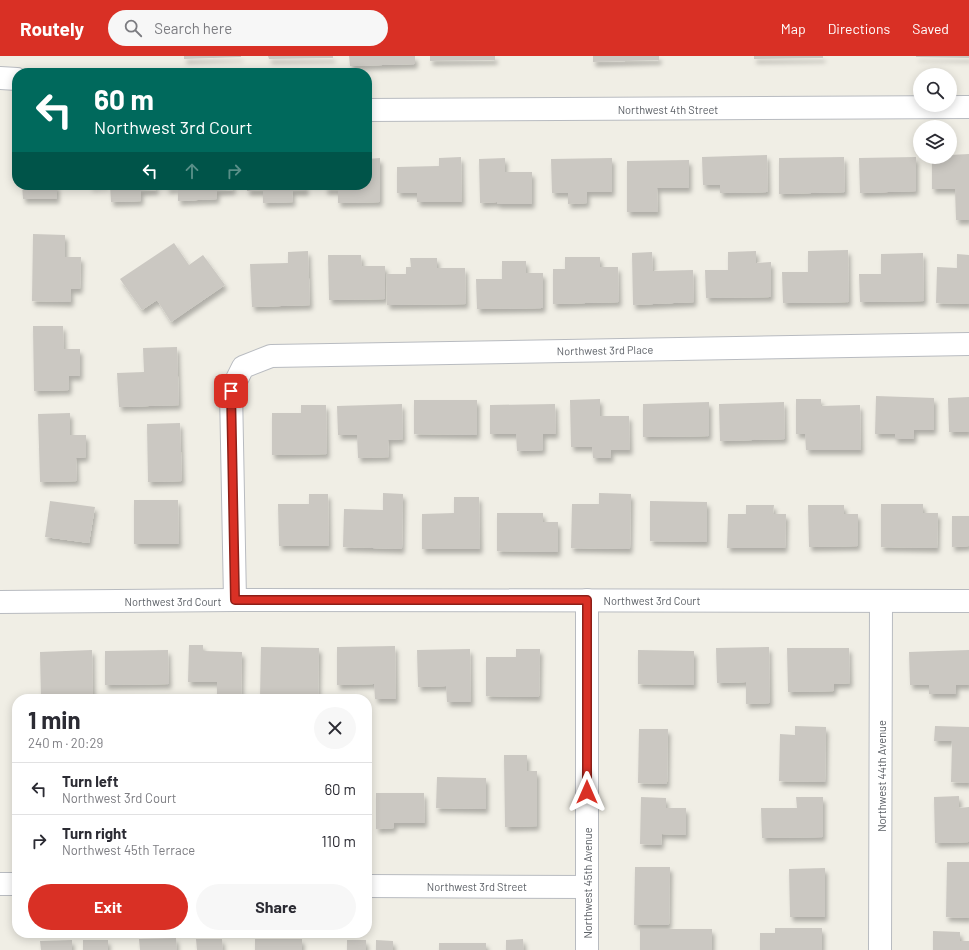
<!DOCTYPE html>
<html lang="en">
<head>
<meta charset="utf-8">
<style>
  body { margin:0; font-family:Barlow,sans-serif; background:#f7f7f7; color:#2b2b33; height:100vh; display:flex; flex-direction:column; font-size:15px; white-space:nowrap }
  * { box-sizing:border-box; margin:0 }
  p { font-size:13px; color:#7c7c81 }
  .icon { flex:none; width:22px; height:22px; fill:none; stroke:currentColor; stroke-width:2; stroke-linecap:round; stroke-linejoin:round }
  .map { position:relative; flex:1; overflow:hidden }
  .panel { position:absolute; left:12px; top:638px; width:360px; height:244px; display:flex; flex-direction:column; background:#fff; border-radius:16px; box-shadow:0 2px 10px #0003 }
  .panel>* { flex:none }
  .hud { position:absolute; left:12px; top:12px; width:360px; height:122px; border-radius:16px; box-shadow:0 2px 10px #0003; background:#00695c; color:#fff; overflow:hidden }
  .buttons { position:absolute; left:913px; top:12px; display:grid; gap:8px }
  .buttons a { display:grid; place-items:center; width:44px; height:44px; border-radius:50%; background:#fff; box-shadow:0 2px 10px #0003; font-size:20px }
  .pin { position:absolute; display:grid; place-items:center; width:34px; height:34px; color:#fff; margin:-17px; border-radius:8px; box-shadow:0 2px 6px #0006 }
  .me { position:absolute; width:44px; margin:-22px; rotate:0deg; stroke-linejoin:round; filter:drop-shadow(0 0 3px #0008) }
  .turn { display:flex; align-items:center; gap:14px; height:84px; padding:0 16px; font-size:18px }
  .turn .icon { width:52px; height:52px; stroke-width:2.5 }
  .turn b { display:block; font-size:28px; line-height:34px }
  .lanes { display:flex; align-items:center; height:38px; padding:0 16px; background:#0003; justify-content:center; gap:20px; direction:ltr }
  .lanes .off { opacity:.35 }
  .round { display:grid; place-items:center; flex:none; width:42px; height:42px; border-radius:21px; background:#f7f7f7 }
  .headline { display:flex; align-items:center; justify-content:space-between; height:68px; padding:0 16px }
  h1 { font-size:24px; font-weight:700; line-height:30px }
  .cta { display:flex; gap:8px; margin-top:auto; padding:8px 16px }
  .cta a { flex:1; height:46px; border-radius:24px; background:#d93025; color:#fff; font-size:16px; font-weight:700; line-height:46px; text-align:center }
  .cta a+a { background:#f7f7f7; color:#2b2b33 }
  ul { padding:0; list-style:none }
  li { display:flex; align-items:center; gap:12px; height:52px; padding:0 16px; border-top:1px solid #e1e1e2 }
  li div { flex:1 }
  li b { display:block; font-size:15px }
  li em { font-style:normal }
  header { display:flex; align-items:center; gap:24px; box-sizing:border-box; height:56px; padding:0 20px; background:#d93025; color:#fff }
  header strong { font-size:19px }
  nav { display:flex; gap:22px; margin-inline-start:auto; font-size:14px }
  .search { width:280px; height:36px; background:#f7f7f7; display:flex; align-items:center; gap:10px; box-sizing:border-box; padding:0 14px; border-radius:22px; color:#7c7c81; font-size:15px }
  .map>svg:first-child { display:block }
  .building { fill:#cbc8c2; filter:url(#shadow) }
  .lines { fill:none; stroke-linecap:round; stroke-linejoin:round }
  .minor-casing { stroke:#b8bbc0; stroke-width:24 }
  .minor { stroke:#fff; stroke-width:22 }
  .route-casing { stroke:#8d1f18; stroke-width:10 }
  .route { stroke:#d93025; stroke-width:7 }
  .labels { text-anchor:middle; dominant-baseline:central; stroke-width:3; stroke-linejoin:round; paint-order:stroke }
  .street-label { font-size:11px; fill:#5d6167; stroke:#fff }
</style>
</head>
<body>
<header>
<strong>Routely</strong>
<div class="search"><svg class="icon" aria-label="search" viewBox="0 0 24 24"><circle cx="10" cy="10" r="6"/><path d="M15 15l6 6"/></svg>Search here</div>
<nav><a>Map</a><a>Directions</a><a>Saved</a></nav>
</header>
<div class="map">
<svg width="969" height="894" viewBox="0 0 969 894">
  <defs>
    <filter id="shadow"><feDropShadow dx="2.5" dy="4.5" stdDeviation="2" flood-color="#0004"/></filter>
  </defs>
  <rect width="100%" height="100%" fill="#f0eee5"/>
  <!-- building -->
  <g class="building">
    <polygon points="184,0 241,0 241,1 184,3"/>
    <polygon points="268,0 333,0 333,2 269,3"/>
    <polygon points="349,0 415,0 415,8 350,10"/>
    <polygon points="430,0 495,0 495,4 430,5"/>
    <polygon points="593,0 659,0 659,4 593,6"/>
    <polygon points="754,0 823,0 823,2 754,3"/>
    <polygon points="916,0 969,0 969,2 916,1"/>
    <polygon points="969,98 969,164 956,164 955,133 932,133 932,101 950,101 950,99"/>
    <polygon points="767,99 768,136 720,137 720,129 703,129 702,101"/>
    <polygon points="461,101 462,146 417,146 417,137 397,137 397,111 439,110 439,102"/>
    <polygon points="844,101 845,136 779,138 779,102"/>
    <polygon points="916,101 916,135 860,137 859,102"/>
    <polygon points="380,102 380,146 338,147 338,134 325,134 325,129 367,129 367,103"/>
    <polygon points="505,102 505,116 532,116 532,148 497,148 497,146 480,147 479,103"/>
    <polygon points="612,102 612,136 587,136 587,147 568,148 568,137 552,137 551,103"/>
    <polygon points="689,104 689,132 657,132 658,156 627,156 627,105"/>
    <polygon points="22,129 57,129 57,143 23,143"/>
    <polygon points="90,129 107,129 107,130 90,131"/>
    <polygon points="110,129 156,129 156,134 141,135 141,145 111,146"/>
    <polygon points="167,129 233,129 233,134 217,135 217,143 178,145 178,132 167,133"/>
    <polygon points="247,129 306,129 306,135 292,135 293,146 263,147 263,135 247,135"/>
    <polygon points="33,178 65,179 65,201 81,201 80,233 71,233 71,246 32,245"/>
    <polygon points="174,187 189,209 203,199 225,229 171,266 157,244 142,254 120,223"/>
    <polygon points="848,194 849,246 783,247 782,216 808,216 808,195"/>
    <polygon points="308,195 310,249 252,251 250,208 288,207 288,196"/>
    <polygon points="756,195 756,207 771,206 771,241 706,242 705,214 728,214 728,196"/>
    <polygon points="652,196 653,215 693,214 694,246 633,249 632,197"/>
    <polygon points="923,197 924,245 860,246 859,218 881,218 881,198"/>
    <polygon points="957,198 969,199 969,248 936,247 937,211 957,212"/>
    <polygon points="328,199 361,199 362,210 385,210 385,243 329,244"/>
    <polygon points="565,201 600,201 600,211 618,211 619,246 553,248 553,213 565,213"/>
    <polygon points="410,202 437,202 437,212 465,212 466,248 387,249 386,218 406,218 406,211 411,211"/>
    <polygon points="502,205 526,205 526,217 543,217 543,252 477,253 476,223 502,223"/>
    <polygon points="33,270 63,270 64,293 80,293 80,320 69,320 69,334 34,335"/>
    <polygon points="177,291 179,349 119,351 117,317 144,316 143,292"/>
    <polygon points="876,340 934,342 934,374 914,374 914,383 895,383 895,378 875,378"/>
    <polygon points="969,341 969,376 949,376 948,342"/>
    <polygon points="600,343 600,360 629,360 630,394 611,394 611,402 593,402 592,391 571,391 570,344"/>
    <polygon points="796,343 821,343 821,350 860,349 861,394 806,394 805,378 796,378"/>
    <polygon points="414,344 477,344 477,379 414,378"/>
    <polygon points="709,346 709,380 643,381 643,348"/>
    <polygon points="784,346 785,383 720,385 719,348"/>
    <polygon points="402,348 403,383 388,384 389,401 358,402 357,379 338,379 337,350"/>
    <polygon points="555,348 556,378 543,378 543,394 517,395 516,378 490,378 490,349"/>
    <polygon points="301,349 326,349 327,398 272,399 272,357 301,357"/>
    <polygon points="70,357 70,379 86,379 86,401 76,402 77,425 40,426 38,358"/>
    <polygon points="180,367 182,425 148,426 147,368"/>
    <polygon points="383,437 403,438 402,493 343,491 344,453 383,454"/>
    <polygon points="599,437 631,438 630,493 571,492 572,448 599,448"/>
    <polygon points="309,438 328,438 329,490 279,490 278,448 309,448"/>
    <polygon points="454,441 479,441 480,493 422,493 422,458 454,457"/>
    <polygon points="134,444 178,444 179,488 134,488"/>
    <polygon points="50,445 95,451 89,487 45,481"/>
    <polygon points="650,445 707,446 707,486 650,485"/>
    <polygon points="881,448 923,448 923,457 938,457 937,492 881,491"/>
    <polygon points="746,449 774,449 773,458 786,458 785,492 727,492 728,458 746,458"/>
    <polygon points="808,449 844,449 844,458 858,458 858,490 809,491"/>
    <polygon points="497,457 543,457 543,466 558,466 558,496 497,495"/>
    <polygon points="952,460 969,460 969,490 952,491"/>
    <polygon points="189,589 203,589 203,595 242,596 241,643 217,643 217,626 188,626"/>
    <polygon points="395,590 396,643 375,643 374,628 337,629 337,591"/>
    <polygon points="261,591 319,592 318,643 260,643"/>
    <polygon points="769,591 770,647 746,648 746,626 717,627 716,592"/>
    <polygon points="787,592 849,592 850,627 834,628 834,635 788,636"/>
    <polygon points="470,593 471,646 447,646 446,630 418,631 417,594"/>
    <polygon points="516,593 540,593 539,641 486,640 486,601 516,601"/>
    <polygon points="92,594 93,643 41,643 40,596"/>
    <polygon points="168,594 169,628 105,629 105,595"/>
    <polygon points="638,594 694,595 694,629 638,628"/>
    <polygon points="969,594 969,629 956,629 956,638 929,638 929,629 910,629 909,596"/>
    <polygon points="795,670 826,671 825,726 779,725 780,678 795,679"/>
    <polygon points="935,670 969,671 969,727 951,726 952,685 934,685"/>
    <polygon points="639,673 668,673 667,728 638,727"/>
    <polygon points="504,699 527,699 527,715 537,715 537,770 505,771"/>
    <polygon points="437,721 486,722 486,753 436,752"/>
    <polygon points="376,737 424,737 425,767 394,767 394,772 376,773"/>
    <polygon points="959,740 959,752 969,751 969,786 935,787 934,741"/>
    <polygon points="641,741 666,742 666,752 686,752 686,779 662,778 661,789 640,788"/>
    <polygon points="796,741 823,741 823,781 762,782 761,752 797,752"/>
    <polygon points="947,806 969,806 969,862 946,861"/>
    <polygon points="635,811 670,811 669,869 634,869"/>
    <polygon points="825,812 825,861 790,861 789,813"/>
    <polygon points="775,872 822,872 822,894 760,894 760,877 775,877"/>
    <rect x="640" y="873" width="72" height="21"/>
    <polygon points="933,875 960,876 960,885 969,885 969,894 933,894"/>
    <polygon points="176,882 177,894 140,894 139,883"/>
    <polygon points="196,883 222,883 223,894 197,894"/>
    <rect x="255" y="883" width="47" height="11"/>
    <polygon points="523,883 524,894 506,894 506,884"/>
    <polygon points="72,884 72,894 41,894 40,885"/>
    <rect x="83" y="884" width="25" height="10"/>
    <rect x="347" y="884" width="19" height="10"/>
    <polygon points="376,884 393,885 393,894 376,894"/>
    <rect x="439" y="887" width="47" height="7"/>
  </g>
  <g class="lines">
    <!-- minor casing -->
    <g class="minor-casing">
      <g id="minor">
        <polyline points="0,22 17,23"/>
        <polyline points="367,54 969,51"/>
        <polyline points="235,544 231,335 243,311 271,300 969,288"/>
        <polyline points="0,546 235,544 969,545"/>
        <polyline points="0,828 17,828"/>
        <polyline points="367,830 587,831"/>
        <polyline points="587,894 587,544"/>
        <polyline points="880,894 881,546"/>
      </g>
    </g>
    <!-- minor -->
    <use href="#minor" class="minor"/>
  </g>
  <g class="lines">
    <!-- route casing -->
    <g class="route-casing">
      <polyline id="route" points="231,335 235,544 587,544 587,736"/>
    </g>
    <!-- route -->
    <use href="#route" class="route"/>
  </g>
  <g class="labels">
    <!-- street labels -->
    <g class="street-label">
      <text x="668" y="53">Northwest 4th Street</text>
      <text transform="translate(605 294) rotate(-1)">Northwest 3rd Place</text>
      <text x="652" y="544">Northwest 3rd Court</text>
      <text x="173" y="545">Northwest 3rd Court</text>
      <text transform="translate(881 720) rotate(-90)">Northwest 44th Avenue</text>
      <text transform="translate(587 827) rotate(-90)">Northwest 45th Avenue</text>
      <text x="477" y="830">Northwest 3rd Street</text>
    </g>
  </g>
</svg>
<div class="buttons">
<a><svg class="icon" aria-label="search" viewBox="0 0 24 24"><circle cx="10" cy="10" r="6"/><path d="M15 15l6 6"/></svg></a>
<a><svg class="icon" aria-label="layers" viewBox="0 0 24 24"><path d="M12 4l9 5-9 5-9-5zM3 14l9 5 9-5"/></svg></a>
</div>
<div class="pin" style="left:231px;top:335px;background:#d93025"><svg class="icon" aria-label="arrive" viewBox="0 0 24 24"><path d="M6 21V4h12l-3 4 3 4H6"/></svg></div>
<svg class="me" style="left:587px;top:736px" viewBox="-20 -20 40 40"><path d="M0-17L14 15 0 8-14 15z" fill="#d93025" stroke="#fff" stroke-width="4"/></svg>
<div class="hud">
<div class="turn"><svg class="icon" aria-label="left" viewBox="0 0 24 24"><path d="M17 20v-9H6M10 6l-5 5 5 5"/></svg><div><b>60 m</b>Northwest 3rd Court</div></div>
<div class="lanes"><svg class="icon" aria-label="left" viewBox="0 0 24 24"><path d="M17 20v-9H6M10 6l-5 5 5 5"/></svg><svg class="icon off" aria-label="ahead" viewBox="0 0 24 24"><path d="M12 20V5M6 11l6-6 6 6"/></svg><svg class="icon off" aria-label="right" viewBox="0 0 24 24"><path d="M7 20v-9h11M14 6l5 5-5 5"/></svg></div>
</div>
<section class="panel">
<div class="headline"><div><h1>1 min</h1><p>240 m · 20:29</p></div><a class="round"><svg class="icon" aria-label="close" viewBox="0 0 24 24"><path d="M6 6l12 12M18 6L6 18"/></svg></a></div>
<ul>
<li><svg class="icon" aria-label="left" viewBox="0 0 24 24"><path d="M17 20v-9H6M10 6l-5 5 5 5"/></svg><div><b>Turn left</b><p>Northwest 3rd Court</p></div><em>60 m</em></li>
<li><svg class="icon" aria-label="right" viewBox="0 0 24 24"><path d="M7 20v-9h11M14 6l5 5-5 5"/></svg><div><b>Turn right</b><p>Northwest 45th Terrace</p></div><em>110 m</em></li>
</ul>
<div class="cta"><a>Exit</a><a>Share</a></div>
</section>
</div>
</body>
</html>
